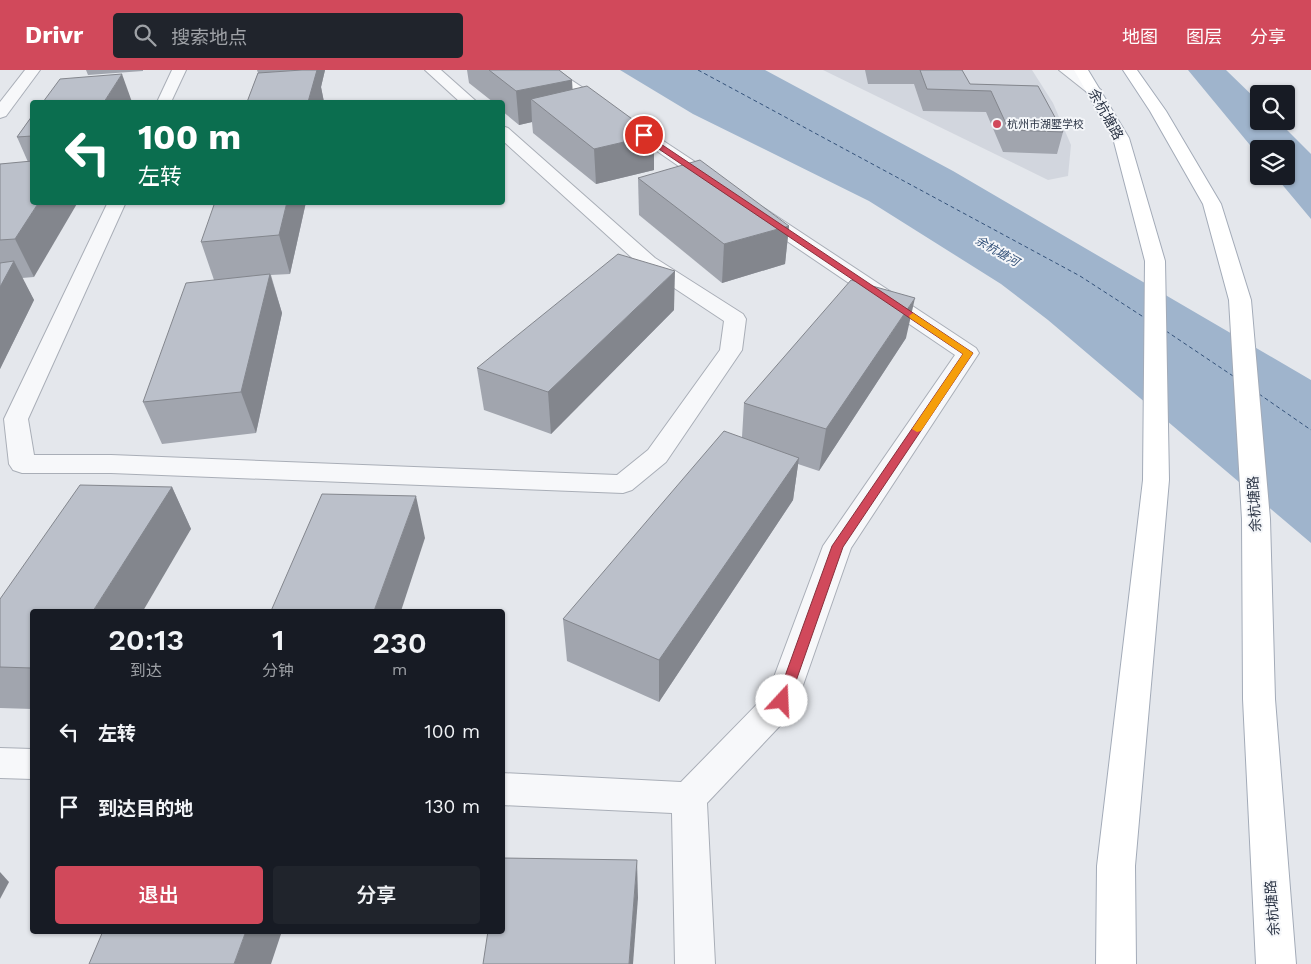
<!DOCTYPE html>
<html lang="zh">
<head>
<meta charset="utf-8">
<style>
  body { margin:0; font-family:"Work Sans","Noto Sans SC",sans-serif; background:#20242c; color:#f1f3f6; height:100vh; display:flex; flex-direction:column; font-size:19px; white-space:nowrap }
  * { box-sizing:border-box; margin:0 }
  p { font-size:16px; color:#9ea1a6 }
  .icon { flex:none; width:28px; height:28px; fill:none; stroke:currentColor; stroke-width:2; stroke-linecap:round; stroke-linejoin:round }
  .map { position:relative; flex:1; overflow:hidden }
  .panel { position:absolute; left:30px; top:539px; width:475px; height:325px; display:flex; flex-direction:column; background:#171b24; border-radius:5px; box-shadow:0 1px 4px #0004 }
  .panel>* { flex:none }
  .hud { position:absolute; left:30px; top:30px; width:475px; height:105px; border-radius:5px; box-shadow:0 1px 4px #0004; background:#0b6e4f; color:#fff; overflow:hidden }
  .buttons { position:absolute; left:1250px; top:15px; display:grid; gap:10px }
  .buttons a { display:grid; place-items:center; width:45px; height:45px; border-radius:5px; background:#171b24; box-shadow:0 1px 4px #0004; font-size:25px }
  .pin { position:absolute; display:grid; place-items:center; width:42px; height:42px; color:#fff; margin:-21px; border:2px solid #fff; border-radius:50%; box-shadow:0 1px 5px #0007 }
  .me { position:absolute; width:55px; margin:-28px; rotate:20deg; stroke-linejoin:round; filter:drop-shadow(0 0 4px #0008) }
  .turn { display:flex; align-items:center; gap:18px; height:105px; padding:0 25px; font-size:22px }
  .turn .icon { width:65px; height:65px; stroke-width:2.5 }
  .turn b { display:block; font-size:35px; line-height:42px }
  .eta { display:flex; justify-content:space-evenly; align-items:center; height:85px; text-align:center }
  .eta b { font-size:30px; font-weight:600; line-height:35px }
  .action { display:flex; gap:10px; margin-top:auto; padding:10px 25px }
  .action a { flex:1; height:58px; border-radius:5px; background:#d1495b; color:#fff; font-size:20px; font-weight:600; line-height:58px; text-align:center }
  .action a+a { background:#20242c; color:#f1f3f6 }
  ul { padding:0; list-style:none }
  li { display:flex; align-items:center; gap:15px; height:75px; padding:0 25px }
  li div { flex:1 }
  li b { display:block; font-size:19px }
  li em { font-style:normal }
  header { display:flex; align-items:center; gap:30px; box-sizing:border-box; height:70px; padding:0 25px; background:#d1495b; color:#fff }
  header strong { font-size:24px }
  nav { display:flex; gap:28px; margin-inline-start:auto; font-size:18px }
  .search { width:350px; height:45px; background:#20242c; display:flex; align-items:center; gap:12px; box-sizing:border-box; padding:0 18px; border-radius:5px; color:#9ea1a6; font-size:19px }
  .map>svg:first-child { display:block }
  .built { fill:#d2d6de }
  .water { fill:#9fb4cc }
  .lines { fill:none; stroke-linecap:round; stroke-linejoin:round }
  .ferry { stroke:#34527a; stroke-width:1; stroke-dasharray:4 3; stroke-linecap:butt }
  .minor-casing { stroke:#a9aeb7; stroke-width:2 }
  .tertiary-casing { stroke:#a9aeb7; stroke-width:2 }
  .primary-casing { stroke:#a3abb8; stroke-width:2 }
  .minor { fill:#f7f8fa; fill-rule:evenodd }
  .tertiary { fill:#f7f8fa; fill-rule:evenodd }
  .primary { fill:#fff; fill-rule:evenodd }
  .wall { fill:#a1a5ae }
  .shaded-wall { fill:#83868d }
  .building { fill:#bbc0ca; stroke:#83868d }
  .route { fill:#d1495b; stroke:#882f3b }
  .slow { fill:#f59e0b }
  .poi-dot { fill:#d1495b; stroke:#f4f6f9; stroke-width:2 }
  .labels { text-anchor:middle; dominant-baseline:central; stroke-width:4; stroke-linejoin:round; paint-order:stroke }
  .far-poi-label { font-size:11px; fill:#2b3445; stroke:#f4f6f9; text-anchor:start }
  .far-water-label { font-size:12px; font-style:italic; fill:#34527a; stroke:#f4f6f9 }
  .street-label { font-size:14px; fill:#2b3445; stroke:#f4f6f9 }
</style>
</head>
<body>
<header>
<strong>Drivr</strong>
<div class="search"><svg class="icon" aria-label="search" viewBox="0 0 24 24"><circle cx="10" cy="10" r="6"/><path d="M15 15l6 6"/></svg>搜索地点</div>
<nav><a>地图</a><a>图层</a><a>分享</a></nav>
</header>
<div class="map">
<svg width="1311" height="894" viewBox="0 0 1311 894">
  <rect width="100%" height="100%" fill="#e4e7ec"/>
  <!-- built -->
  <polygon class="built" points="823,0 1032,0 1053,33 1071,75 1068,106 1048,110"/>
  <!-- water -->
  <g class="water">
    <polygon points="620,0 765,0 953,101 1311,310 1311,473 1048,250 1001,214 869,131 693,44"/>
    <polygon points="1188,0 1226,0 1259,32 1259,51 1278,51 1311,84 1311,149 1275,106 1286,106 1286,79 1259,79 1259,86"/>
  </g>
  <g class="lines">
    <!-- ferry -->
    <g class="ferry">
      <polyline points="698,0 1080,206 1145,248"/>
      <polyline points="1166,261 1233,306"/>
      <polyline points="1259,324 1311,360"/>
    </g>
    <!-- minor casing -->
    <g class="minor-casing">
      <g id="minor">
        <polygon points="172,0 186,0 171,32 157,32"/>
        <polygon points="425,0 441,0 477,32 460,32"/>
        <polygon points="539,0 556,0 724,111 727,115 724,119 718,120 712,119"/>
        <polygon points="1059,0 1075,0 1101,20 1098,23 1088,23"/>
        <polygon points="502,56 508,58 655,188 743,244 746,249 742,280 666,392 632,420 623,423 111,403 22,403 13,400 9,394 4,349 108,132 126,132 28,349 34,385 111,385 617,405 648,380 720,280 724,251 641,196 502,70"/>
        <polygon points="757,136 764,138 976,278 979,283 851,478 794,641 707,733 715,894 675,894 672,743 502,735 502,703 681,712 768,623 823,476 955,285 750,146 748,142 750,138"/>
        <polygon points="0,678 32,679 32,709 0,708"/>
      </g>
    </g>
    <!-- tertiary casing -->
    <g class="tertiary-casing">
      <polygon id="tertiary" points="25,0 40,0 6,46 0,48 0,32"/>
    </g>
    <!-- primary casing -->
    <g class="primary-casing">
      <g id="primary">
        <polygon points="1074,0 1088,0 1129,68 1165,191 1169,410 1135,796 1136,894 1096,894 1097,796 1143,410 1145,191 1113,68"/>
        <polygon points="1123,0 1137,0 1166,41 1221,134 1251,230 1270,449 1275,629 1296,894 1256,894 1243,629 1242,449 1229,230 1203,134 1150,41"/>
      </g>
    </g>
    <!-- minor -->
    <use href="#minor" class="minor"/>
    <!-- tertiary -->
    <use href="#tertiary" class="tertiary"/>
    <!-- primary -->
    <use href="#primary" class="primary"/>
  </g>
  <!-- wall -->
  <g class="wall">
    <polygon points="86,0 143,0 143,1 88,5"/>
    <polygon points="257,0 325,0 321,17 324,32 247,32 258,3"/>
    <polygon points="467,0 559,0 572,10 572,19 654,65 654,100 596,114 533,63 532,52 519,55 502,41 502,32 493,32 469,13"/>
    <polygon points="865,0 962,0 970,14 1038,16 1063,62 1057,84 1003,82 986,42 923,41 914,14 868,14"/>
    <polygon points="32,46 32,132 34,207 22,208 34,230 0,299 0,94 28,92 17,67"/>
    <polygon points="638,108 789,156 785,194 722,213 639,145"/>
    <polygon points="306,132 290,204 271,205 282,243 256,363 162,374 143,332 214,210 201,172"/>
    <polygon points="674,240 551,364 484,340 477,298"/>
    <polygon points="906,268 819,401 798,394 793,430 659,632 567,591 563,549 742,367 744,333"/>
    <polygon points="172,417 191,459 32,541 32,639 0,638 0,529"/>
  </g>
  <!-- shaded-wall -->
  <g class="shaded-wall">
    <polygon points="315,0 325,0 321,17 324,32 308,32"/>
    <polygon points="122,4 132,32 104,32"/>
    <polygon points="572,10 574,43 531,29 532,52 519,55 516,21"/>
    <polygon points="654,65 654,100 596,114 594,79"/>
    <polygon points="39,132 78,132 34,207 15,169"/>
    <polygon points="287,132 306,132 290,204 279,165"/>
    <polygon points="789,156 785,194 722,213 724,174"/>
    <polygon points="14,191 34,230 0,299 0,217"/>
    <polygon points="675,201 674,240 551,364 548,322"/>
    <polygon points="270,204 282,243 256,363 241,322"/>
    <polygon points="915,228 906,268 819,401 826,359"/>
    <polygon points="799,388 793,430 659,632 659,590"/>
    <polygon points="172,417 191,459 143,541 93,541"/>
    <polygon points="416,426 425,468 401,541 374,541"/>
    <polygon points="637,790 638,828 633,894 629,894"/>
    <polygon points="0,802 9,812 0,829"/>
    <polygon points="246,861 282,861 271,894 234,894"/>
  </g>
  <!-- building -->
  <g class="building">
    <polygon points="302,0 317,0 308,32 247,32 258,3"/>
    <polygon points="489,0 559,0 572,10 516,21"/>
    <polygon points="920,0 962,0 970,14 1038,16 1063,62 1009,60 991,21 927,19"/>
    <polygon points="122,4 104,32 43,32 60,9"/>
    <polygon points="587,16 654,65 594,79 531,29"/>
    <polygon points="32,46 32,66 17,67"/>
    <polygon points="700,90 789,156 724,174 638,108"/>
    <polygon points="32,91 32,132 39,132 15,169 0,170 0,94"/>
    <polygon points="215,132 287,132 279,165 201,172"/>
    <polygon points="618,184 675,201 548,322 477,298"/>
    <polygon points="14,191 0,217 0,193"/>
    <polygon points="270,204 241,322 143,332 186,213"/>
    <polygon points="851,210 915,228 826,359 744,333"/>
    <polygon points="724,361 799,388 659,590 563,549"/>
    <polygon points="80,415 172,417 93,541 32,541 32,598 0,597 0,529"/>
    <polygon points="322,424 416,426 374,541 271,541"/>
    <polygon points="502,788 637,790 629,894 483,894 488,861 502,861"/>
    <polygon points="103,861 246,861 234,894 89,894"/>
  </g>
  <!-- route -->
  <polygon class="route" points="641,64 646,64 973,283 843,477 789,631 787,635 782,637 778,635 776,631 832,476 963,284 641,67"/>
  <!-- slow -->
  <polygon class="slow" points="913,243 973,283 921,361 917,362 912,359 963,284 910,248 909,246"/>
  <!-- markers -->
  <circle class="poi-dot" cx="997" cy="54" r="5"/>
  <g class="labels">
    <!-- far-poi labels -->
    <g class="far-poi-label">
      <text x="1007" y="54">杭州市湖墅学校</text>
    </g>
    <!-- far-water labels -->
    <g class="far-water-label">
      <text transform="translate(997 181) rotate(30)">余杭塘河</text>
    </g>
    <!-- street labels -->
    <g class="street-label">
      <text transform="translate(1106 44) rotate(61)">余杭塘路</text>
      <text transform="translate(1254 434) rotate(-93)">余杭塘路</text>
      <text transform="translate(1272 838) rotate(-94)">余杭塘路</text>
    </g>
  </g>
</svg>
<div class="buttons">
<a><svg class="icon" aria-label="search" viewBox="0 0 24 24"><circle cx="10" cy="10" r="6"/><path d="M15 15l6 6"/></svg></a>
<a><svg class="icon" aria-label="layers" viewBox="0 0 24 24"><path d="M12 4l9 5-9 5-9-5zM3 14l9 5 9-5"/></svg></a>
</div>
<div class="pin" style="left:644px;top:65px;background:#d93025"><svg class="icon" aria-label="arrive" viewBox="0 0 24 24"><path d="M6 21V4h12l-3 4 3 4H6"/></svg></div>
<svg class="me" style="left:782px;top:631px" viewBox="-20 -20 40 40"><circle r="19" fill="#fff"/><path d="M0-13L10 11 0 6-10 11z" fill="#d1495b"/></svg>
<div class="hud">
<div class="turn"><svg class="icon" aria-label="left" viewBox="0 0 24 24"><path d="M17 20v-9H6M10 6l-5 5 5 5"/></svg><div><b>100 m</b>左转</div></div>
</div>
<section class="panel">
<div class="eta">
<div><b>20:13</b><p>到达</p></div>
<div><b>1</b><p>分钟</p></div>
<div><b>230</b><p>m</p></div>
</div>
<ul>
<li><svg class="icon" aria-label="left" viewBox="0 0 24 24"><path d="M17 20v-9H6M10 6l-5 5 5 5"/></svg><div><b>左转</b></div><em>100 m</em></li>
<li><svg class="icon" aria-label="arrive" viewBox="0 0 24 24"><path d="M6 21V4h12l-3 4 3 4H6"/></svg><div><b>到达目的地</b></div><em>130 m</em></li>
</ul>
<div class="action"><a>退出</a><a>分享</a></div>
</section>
</div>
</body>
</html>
